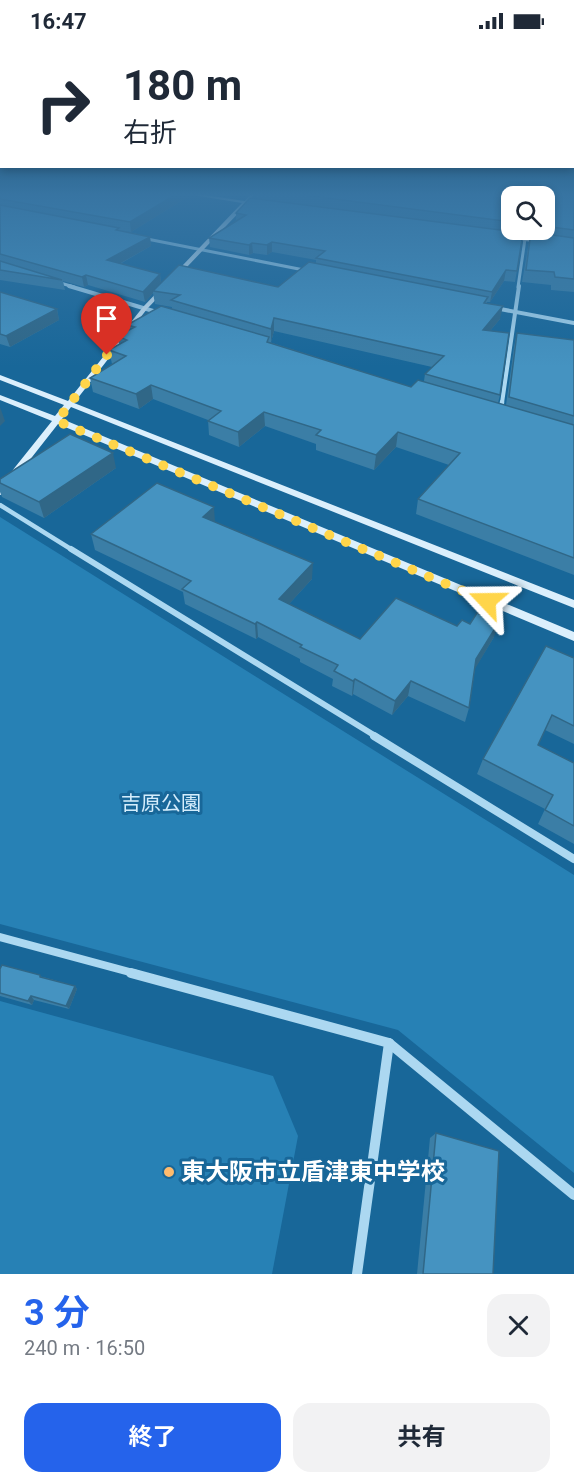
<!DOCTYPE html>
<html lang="ja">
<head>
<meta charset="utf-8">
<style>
  body { margin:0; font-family:Roboto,"Noto Sans JP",sans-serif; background:#f2f2f3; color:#1f2937; height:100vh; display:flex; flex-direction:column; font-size:22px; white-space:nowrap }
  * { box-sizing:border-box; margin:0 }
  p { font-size:20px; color:#747a83 }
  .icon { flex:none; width:33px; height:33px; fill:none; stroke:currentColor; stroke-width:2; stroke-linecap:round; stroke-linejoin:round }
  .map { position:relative; height:1232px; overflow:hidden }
  .details { display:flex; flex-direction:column; background:#fff; flex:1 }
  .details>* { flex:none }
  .hud { position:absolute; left:0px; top:0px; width:574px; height:126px; box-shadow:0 3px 9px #0003; background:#fff; color:#1f2937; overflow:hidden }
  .buttons { position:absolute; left:501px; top:144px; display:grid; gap:12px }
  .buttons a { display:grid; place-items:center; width:54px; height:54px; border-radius:12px; background:#fff; box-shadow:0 3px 9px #0003; font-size:30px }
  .pin { position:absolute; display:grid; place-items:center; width:51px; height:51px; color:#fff; margin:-62px -26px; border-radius:50% 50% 50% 0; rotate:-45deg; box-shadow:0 0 6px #0007 }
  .pin .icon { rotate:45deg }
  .me { position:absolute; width:66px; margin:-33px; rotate:293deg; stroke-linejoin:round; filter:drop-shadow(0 0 4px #0008) }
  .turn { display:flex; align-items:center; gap:21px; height:126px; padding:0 24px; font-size:27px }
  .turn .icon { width:78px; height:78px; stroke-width:2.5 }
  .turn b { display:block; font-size:42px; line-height:51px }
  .round { display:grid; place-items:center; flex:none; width:63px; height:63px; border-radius:18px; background:#f2f2f3 }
  .summary { display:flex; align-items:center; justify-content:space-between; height:102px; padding:0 24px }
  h1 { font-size:36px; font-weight:700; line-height:45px; color:#2563eb }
  .action { display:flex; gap:12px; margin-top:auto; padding:12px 24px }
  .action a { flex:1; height:69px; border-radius:18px; background:#2563eb; color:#fff; font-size:24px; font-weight:700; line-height:69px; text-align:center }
  .action a+a { background:#f2f2f3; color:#1f2937 }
  .status { display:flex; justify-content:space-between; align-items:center; height:42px; padding:0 30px; background:#fff; direction:ltr }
  .status svg { height:16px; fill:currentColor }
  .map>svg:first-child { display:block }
  .green { fill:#2781b5 }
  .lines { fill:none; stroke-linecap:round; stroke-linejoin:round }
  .street-far5 { stroke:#acd8f1; stroke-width:3 }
  .street-far4 { stroke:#acd8f1; stroke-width:4 }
  .street-far3 { stroke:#acd8f1; stroke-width:4.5 }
  .street-far2 { stroke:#acd8f1; stroke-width:6 }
  .street-far1 { stroke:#acd8f1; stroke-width:8 }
  .street { stroke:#acd8f1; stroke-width:10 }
  .secondary { fill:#dbeffc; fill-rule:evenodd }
  .wall { fill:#3b7ea6; fill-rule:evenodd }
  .shaded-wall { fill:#306787 }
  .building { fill:#4593c1; stroke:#306787; stroke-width:1.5 }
  .route { stroke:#ffd54a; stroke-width:10; stroke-dasharray:0 18 }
  .poi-dot { fill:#ffbb6d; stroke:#186799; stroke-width:2 }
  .labels { text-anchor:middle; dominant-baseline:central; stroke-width:6; stroke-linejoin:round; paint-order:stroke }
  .park-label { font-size:20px; fill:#d4edfc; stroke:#186799 }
  .near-poi-label { font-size:24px; font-weight:bold; fill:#fff; stroke:#186799; text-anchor:start }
</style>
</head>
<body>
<div class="status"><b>16:47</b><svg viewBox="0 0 49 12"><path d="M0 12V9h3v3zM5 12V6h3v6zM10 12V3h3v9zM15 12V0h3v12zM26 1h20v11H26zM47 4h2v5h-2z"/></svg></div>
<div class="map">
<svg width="574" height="1232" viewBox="0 0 574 1232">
  <rect width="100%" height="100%" fill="#186799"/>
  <!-- green -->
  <g class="green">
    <polygon points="0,475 574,833 574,1131 398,988 0,882"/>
    <polygon points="0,959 273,1034 298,1094 272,1232 0,1232"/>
  </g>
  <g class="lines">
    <!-- street-far5 -->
    <g class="street-far5">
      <polyline points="246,160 252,153"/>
      <polyline points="142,196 309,229"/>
      <polyline points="57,240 74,245"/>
      <polyline points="518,245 525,197"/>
    </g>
    <!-- street-far4 -->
    <g class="street-far4">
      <polyline points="69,244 160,271"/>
      <polyline points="495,266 574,281"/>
      <polyline points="502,361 519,244"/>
    </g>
    <!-- street-far3 -->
    <g class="street-far3">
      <polyline points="501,369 502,360"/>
      <polyline points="0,463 74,509"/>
    </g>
    <!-- street-far2 -->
    <polyline class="street-far2" points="71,507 377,695"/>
    <!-- street-far1 -->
    <g class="street-far1">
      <polyline points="374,694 574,817"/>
      <polyline points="0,895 137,932"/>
    </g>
    <!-- street -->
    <g class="street">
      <polyline points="131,931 389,1001 357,1232"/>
      <polyline points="389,1001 574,1153"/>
    </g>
    <!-- secondary -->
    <g class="secondary">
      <polygon points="193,153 205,153 264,162 261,164 247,162 147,267 74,361 574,558 574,566 71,365 62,377 574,590 574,599 58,382 3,452 0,453 0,444 52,379 0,358 0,353 55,374 64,363 0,338 0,333 68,359 143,265 242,161"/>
      <polygon points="507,193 574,202 574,206 505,196"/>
    </g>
  </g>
  <!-- wall -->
  <g class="wall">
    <path d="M 0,153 L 191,153 L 131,190 L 120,188 L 150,195 L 151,204 L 120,222 L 160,232 L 161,241 L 278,245 L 316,222 L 316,218 L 272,210 L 267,213 L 253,211 L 249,213 L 210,205 L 209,196 L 236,179 L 236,171 L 257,156 L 256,153 L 574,153 L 574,250 L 551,248 L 551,243 L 522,240 L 530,194 L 523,193 L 515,240 L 504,239 L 490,260 L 487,260 L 487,261 L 500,277 L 490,289 L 500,353 L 498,361 L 506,363 L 514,305 L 517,291 L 574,298 L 574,533 L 416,472 L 418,457 L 449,423 L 396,405 L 374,428 L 316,408 L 316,402 L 265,384 L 239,405 L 209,393 L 208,378 L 153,357 L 139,367 L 93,350 L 90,336 L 112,322 L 109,308 L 119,302 L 117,294 L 128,288 L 127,283 L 172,267 L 172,265 L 155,262 L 153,251 L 145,260 L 88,243 L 84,245 L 63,239 L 65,248 L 0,238 ZM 512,154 L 544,154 L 544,188 L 512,188 ZM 274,289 L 432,325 L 425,332 L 424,339 L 411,345 L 269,300 L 271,300 Z"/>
    <polygon points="0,250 57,267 59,278 10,305 0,302"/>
    <polygon points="116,426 44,476 2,455 0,450 0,437"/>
    <polygon points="215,480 312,537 289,562 360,597 457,584 494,595 475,626 469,666 465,680 408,654 392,673 353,652 352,654 332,644 333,637 300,620 300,617 258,595 256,597 185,562 183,550 95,508 91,492"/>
    <polygon points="574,616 574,702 545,688 538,703 574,721 574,802 538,782 545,767 477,732 483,717"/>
    <polygon points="0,927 43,935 75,944 77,947 69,967 34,958 32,963 0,954"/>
    <polygon points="436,1091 493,1232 417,1232 430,1096"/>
  </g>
  <!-- shaded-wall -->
  <g class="shaded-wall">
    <polygon points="175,153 191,153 131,190 130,180"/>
    <polygon points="150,195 151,204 108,228 107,218"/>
    <polygon points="272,200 272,210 267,213 267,203"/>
    <polygon points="252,201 253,211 249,213 249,203"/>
    <polygon points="506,228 504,239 490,260 492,250"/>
    <polygon points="160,232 161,242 153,249 153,251 145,260 143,250"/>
    <polygon points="86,233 88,243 84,245 82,235"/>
    <polygon points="503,264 500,277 480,301 483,288"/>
    <polygon points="57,267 59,278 10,305 6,294"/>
    <polygon points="274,276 274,289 271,300 271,287"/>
    <polygon points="151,343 153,357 139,367 136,352"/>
    <polygon points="0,365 5,379 0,384"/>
    <polygon points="264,370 265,384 239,405 238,390"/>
    <polygon points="398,390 396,405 374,428 376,413"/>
    <polygon points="113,411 116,426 44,476 39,460"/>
    <polygon points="214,465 215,480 203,475"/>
    <polygon points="313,521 312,537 279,573 279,557"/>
    <polygon points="257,580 258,595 256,597 255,582"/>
    <polygon points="499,580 494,595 472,632 476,617"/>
    <polygon points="355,637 353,652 352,654 353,639"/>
    <polygon points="411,639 408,654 392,673 395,659"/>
    <polygon points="75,944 77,947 69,967 66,964"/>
    <polygon points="31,954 34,958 32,963 28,959"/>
  </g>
  <!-- building -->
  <g class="building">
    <polygon points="0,153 175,153 130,180 0,157"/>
    <polygon points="304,153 574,153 574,188 544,184 544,154 512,154 512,180"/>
    <polygon points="250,156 523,191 517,229 506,228 492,250 316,216 325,209 272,200 267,203 252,201 249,203 209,196 246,173 236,171"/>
    <polygon points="0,163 119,186 116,188 150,195 107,218 160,232 143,250 86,233 82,235 0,212"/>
    <polygon points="531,190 574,196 574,237 555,235 554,230 526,228"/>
    <polygon points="0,219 62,238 0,228"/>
    <polygon points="309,220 488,255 484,261 503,264 483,288 509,291 500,353 425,332 444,314 274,276 271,287 171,258 180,253 153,249 179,223 278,245"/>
    <polygon points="0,250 57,267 6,294 0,292"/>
    <polygon points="161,264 269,295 267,300 411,345 418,338 574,383 574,516 418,457 460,411 398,390 376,413 316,393 321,388 264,370 238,390 208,379 221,369 151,343 136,352 90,336 126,314 109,308 127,298 117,294 135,285 127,283"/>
    <polygon points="517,291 574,298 574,374 509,355"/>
    <polygon points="70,392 113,411 39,460 0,441 0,437"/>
    <polygon points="157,441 214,465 203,475 313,521 279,557 360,597 396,556 457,584 462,578 470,582 477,571 499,580 476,617 469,666 411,639 395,659 355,637 353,639 334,629 338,623 300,605 302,603 257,580 255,582 182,547 191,539 91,492"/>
    <polygon points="546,604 574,616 574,684 552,673 538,703 574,721 574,784 545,768 553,753 483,717"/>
    <polygon points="2,923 40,933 40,935 75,944 66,964 31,954 28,959 0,951 0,927"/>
    <polygon points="436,1091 499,1109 493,1232 423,1232"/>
  </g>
  <!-- sky -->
  <linearGradient id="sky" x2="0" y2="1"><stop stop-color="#0d3954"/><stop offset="0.47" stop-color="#3774a2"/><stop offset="1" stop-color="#3774a2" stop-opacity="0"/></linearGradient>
  <rect width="574" height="325" fill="url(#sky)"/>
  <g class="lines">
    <!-- route -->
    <polyline class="route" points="107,313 57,379 487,559"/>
  </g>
  <!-- markers -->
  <circle class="poi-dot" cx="169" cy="1130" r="6"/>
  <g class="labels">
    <!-- park labels -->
    <g class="park-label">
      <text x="161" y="761">吉原公園</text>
    </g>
    <!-- near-poi labels -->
    <g class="near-poi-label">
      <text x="181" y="1130">東大阪市立盾津東中学校</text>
    </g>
  </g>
</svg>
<div class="buttons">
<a><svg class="icon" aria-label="search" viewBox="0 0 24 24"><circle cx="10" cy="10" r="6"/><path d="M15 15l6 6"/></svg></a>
</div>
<div class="pin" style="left:107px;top:313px;background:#d93025"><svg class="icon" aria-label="arrive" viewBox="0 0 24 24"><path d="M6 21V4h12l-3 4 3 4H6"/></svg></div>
<svg class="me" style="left:487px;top:559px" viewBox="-20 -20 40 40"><path d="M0-17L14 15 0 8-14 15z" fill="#ffd54a" stroke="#fff" stroke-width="4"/></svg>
<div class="hud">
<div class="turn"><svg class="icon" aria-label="right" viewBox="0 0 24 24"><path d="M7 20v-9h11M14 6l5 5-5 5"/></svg><div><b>180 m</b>右折</div></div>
</div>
</div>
<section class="details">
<div class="summary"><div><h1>3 分</h1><p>240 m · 16:50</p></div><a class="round"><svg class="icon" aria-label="close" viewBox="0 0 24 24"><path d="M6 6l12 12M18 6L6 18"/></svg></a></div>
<div class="action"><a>終了</a><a>共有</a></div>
</section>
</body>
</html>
